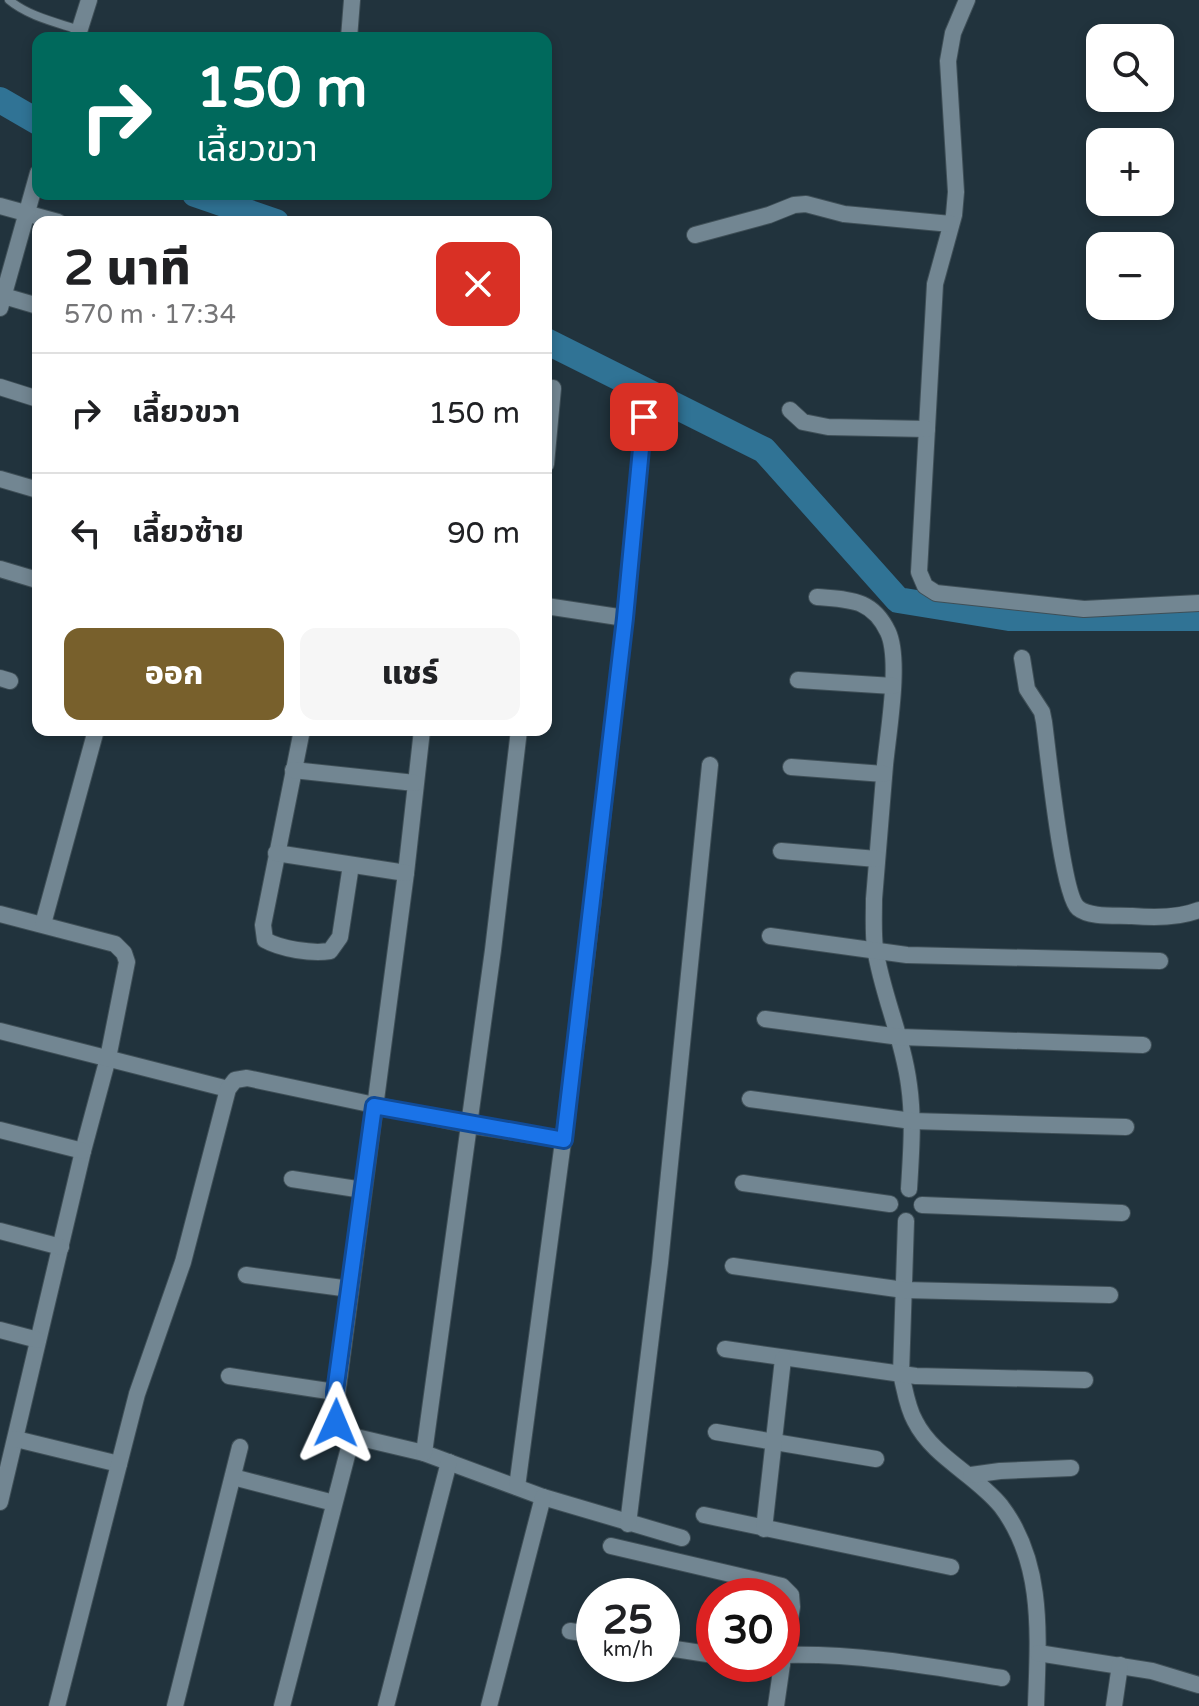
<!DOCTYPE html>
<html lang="th">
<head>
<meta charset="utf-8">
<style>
  body { margin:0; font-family:"Varela Round","Noto Sans Thai",sans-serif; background:#f6f6f6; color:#202124; height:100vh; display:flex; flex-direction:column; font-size:30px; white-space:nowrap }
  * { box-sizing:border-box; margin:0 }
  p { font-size:26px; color:#757577 }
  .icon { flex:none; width:44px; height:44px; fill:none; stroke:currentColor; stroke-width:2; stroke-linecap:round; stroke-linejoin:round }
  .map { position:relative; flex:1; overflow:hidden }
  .drawer { position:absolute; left:32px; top:216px; width:520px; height:520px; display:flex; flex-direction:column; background:#fff; border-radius:16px; box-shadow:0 4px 12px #0003 }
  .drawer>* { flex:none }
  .hud { position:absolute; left:32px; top:32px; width:520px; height:168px; border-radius:16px; box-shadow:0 4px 12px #0003; background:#00695c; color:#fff; overflow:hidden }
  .buttons { position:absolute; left:1086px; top:24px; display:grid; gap:16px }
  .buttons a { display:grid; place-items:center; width:88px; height:88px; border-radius:16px; background:#fff; box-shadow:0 4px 12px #0003; font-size:40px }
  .speed { position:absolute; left:576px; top:1578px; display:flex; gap:16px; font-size:40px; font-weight:700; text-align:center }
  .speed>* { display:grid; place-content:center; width:104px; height:104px; border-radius:50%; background:#fff; box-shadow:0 4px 12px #0003; line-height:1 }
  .speed small { font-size:20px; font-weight:400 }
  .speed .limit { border:12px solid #d22; background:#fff; color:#111 }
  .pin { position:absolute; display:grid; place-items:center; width:68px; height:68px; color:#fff; margin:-34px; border-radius:16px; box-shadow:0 4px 12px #0006 }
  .me { position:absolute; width:88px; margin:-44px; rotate:1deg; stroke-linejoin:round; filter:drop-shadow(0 0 6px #0008) }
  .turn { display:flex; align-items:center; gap:28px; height:168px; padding:0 32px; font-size:36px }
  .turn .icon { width:104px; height:104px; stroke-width:2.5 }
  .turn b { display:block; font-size:56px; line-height:68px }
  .round { display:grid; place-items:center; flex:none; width:84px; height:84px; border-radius:16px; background:#f6f6f6 }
  .head { display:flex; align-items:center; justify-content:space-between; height:136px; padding:0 32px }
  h1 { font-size:48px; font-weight:800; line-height:60px }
  .cta { display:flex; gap:16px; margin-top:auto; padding:16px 32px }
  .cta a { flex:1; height:92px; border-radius:16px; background:#78602c; color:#fff; font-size:32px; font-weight:800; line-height:92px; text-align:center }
  .cta a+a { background:#f6f6f6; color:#202124 }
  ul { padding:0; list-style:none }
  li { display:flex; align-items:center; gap:24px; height:120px; padding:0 32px; border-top:2px solid #e0e0e0 }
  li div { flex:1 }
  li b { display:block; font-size:30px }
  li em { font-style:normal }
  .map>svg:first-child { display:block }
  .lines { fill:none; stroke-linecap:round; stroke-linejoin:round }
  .river { stroke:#307395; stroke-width:26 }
  .lane-casing { stroke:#3f4f57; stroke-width:10 }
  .street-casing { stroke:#3f4f57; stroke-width:18 }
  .lane { stroke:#728692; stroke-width:8 }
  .street { stroke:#728692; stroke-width:16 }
  .route-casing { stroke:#114b97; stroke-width:20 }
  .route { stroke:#1a73e8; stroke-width:14 }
</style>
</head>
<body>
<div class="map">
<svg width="1199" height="1706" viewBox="0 0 1199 1706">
  <rect width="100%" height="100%" fill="#21333d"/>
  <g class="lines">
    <!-- river -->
    <g class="river">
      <polyline points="0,100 38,122"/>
      <polyline points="195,194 276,222"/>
      <polyline points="546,341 764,450 898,600 1009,618 1199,618"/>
    </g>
    <!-- lane casing -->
    <g class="lane-casing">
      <path id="lane" d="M 9,0 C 28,16 55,22 79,30"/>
    </g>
    <!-- street casing -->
    <g class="street-casing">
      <g id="street">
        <polyline points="967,0 953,33 948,61 956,192 954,215 935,284 919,572 925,586 936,593 1084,609 1199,603"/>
        <polyline points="77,38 89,0"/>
        <polyline points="349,38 352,0"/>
        <polyline points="0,206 58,222"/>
        <polyline points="695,235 769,215 794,205 806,204 844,214 951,224"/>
        <polyline points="0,295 38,306"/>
        <polyline points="0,308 38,173"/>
        <polyline points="0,387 38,399"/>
        <polyline points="790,410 803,422 828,427 927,429"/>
        <polyline points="546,464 553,388"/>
        <polyline points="0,479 38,490"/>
        <polyline points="0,569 37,580"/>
        <path d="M 817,597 C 849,600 872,598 888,632 C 901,660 888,733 885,765 C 881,810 878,855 874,899 C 874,916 873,932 875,948 C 882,994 903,1038 909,1085 C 914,1120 911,1154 909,1189"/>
        <polyline points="546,606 625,618"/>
        <path d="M 1022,658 L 1027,689 L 1042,712 L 1044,722 C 1048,751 1062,894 1078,908 C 1090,918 1117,915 1132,916 C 1154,918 1179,918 1199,910"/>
        <polyline points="0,678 10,681"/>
        <polyline points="798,680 893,686"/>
        <path d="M 302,730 L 263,925 L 265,940 C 281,949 312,954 330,951 L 340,937 L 351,865"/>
        <polyline points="422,730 406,873 334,1417 338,1427 352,1436 424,1453 543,1497 682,1538"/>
        <polyline points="791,767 884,774"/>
        <polyline points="293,770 415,783"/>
        <polyline points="781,851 877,859"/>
        <polyline points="276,853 406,873"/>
        <polyline points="0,914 115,944 124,953 127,962 108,1058 83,1151 0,1502"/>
        <polyline points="43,924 96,730"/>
        <polyline points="770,936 907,955 1160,961"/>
        <polyline points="765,1019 900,1037 1143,1045"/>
        <polyline points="0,1031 228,1089"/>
        <polyline points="750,1099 912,1121 1126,1127"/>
        <polyline points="0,1130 83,1151"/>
        <polyline points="292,1179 363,1190"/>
        <polyline points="743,1183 890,1204"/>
        <polyline points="922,1205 1122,1213"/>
        <path d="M 906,1221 L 901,1374 C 905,1390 907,1407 915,1421 C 933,1457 976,1475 1001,1506 C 1045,1564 1038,1638 1036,1706"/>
        <polyline points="0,1231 61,1247"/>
        <polyline points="733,1266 904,1290 1110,1295"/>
        <polyline points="246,1275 350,1289"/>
        <polyline points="0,1330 38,1340"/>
        <polyline points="725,1349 916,1376 1085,1380"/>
        <polyline points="229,1376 335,1392"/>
        <polyline points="716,1432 876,1459"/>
        <polyline points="16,1439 119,1464"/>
        <polyline points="424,1453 493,950 519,730"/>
        <polyline points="971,1475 1000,1471 1071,1468"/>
        <polyline points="233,1477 334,1503"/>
        <polyline points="517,1487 580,1014 625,618 644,417"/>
        <polyline points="704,1515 951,1567"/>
        <polyline points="628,1524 660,1263 710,765"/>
        <polyline points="764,1529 783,1359"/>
        <polyline points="611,1546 782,1586 791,1595 792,1607 782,1664"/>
        <polyline points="570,1631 594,1635"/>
        <polyline points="662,1647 714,1655"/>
        <polyline points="1038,1653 1152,1671 1199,1685"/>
        <path d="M 783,1655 C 858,1653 929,1666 1002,1678"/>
        <polyline points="57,1706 137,1394 183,1262 228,1089 235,1080 247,1078 469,1125 564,1140"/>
        <polyline points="175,1706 240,1447"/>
        <polyline points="282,1706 352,1436"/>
        <polyline points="386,1706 449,1462"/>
        <polyline points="489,1706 543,1497"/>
        <polyline points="776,1706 782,1664"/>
        <polyline points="1114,1706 1120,1665"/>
      </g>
    </g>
    <!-- lane -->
    <use href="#lane" class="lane"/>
    <!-- street -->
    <use href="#street" class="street"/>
  </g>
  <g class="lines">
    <!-- route casing -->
    <g class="route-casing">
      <polyline id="route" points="336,1423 335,1392 374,1106 564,1140 625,618 644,417"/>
    </g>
    <!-- route -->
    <use href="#route" class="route"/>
  </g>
</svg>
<div class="buttons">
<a><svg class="icon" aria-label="search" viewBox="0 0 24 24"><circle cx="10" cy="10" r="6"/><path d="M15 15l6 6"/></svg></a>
<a>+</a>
<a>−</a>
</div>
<div class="speed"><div>25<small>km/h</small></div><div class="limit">30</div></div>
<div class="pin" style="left:644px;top:417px;background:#d93025"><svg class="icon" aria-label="arrive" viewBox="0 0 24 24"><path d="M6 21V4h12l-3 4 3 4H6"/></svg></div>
<svg class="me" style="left:336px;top:1423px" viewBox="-20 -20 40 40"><path d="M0-17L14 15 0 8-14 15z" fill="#1a73e8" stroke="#fff" stroke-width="4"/></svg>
<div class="hud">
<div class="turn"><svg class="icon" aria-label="right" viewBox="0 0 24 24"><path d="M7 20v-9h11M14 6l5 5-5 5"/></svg><div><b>150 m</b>เลี้ยวขวา</div></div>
</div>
<section class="drawer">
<div class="head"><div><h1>2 นาที</h1><p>570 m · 17:34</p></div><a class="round" style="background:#d93025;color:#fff"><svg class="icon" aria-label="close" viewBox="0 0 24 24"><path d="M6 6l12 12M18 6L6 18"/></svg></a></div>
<ul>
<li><svg class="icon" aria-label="right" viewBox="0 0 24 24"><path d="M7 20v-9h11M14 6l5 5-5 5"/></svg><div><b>เลี้ยวขวา</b></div><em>150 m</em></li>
<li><svg class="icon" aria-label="left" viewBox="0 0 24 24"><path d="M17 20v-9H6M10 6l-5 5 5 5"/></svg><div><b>เลี้ยวซ้าย</b></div><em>90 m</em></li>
</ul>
<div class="cta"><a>ออก</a><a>แชร์</a></div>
</section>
</div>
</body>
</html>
